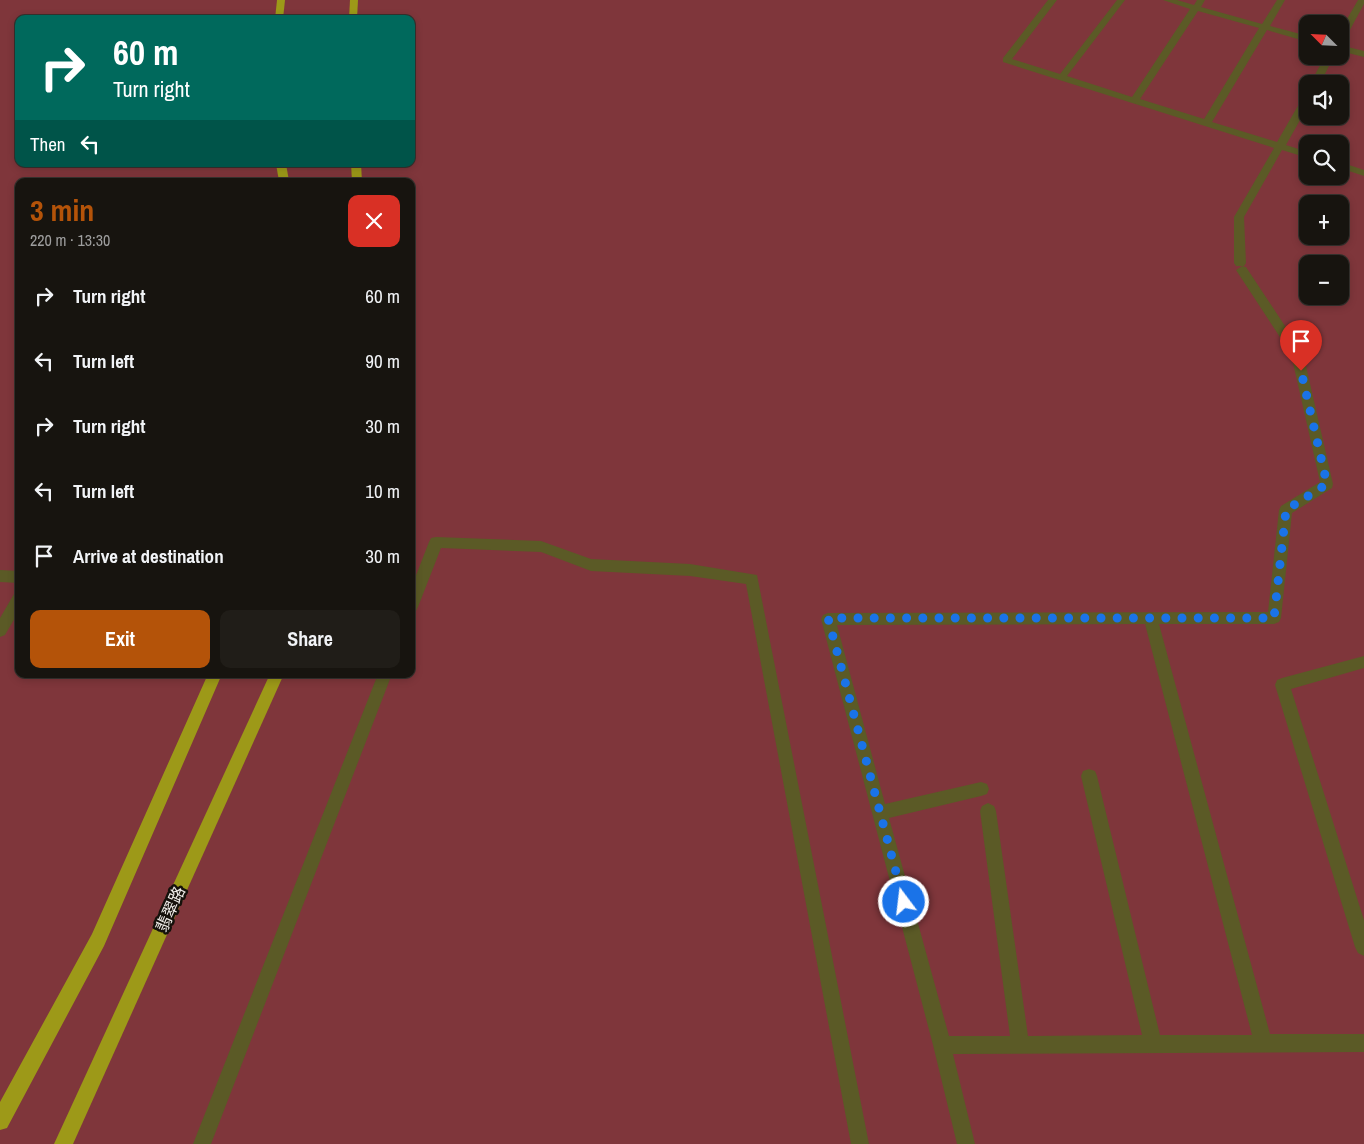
<!DOCTYPE html>
<html lang="en">
<head>
<meta charset="utf-8">
<style>
  body { margin:0; font-family:"Archivo Narrow","Noto Sans SC",sans-serif; background:#201d18; color:#f1f3f6; height:100vh; display:flex; flex-direction:column; font-size:19px; white-space:nowrap }
  * { box-sizing:border-box; margin:0 }
  p { font-size:16px; color:#9e9e9e }
  .icon { flex:none; width:28px; height:28px; fill:none; stroke:currentColor; stroke-width:2; stroke-linecap:round; stroke-linejoin:round }
  .map { position:relative; flex:1; overflow:hidden }
  .side { position:absolute; left:15px; top:178px; width:400px; height:500px; display:flex; flex-direction:column; background:#17140f; border-radius:10px; box-shadow:0 2px 8px #0003,0 0 0 1px #36332f }
  .side>* { flex:none }
  .banner { position:absolute; left:15px; top:15px; width:400px; height:152px; border-radius:10px; box-shadow:0 2px 8px #0003,0 0 0 1px #36332f; background:#00695c; color:#fff; overflow:hidden }
  .needle { width:32px; rotate:294deg }
  .tools { position:absolute; left:1299px; top:15px; display:grid; gap:10px }
  .tools a { display:grid; place-items:center; width:50px; height:50px; border-radius:10px; background:#17140f; box-shadow:0 2px 8px #0003,0 0 0 1px #36332f; font-size:25px }
  .pin { position:absolute; display:grid; place-items:center; width:42px; height:42px; color:#fff; margin:-51px -21px; border-radius:50% 50% 50% 0; rotate:-45deg; box-shadow:0 0 5px #0007 }
  .pin .icon { rotate:45deg }
  .me { position:absolute; width:55px; margin:-28px; rotate:345deg; stroke-linejoin:round; filter:drop-shadow(0 0 4px #0008) }
  .turn { display:flex; align-items:center; gap:18px; height:105px; padding:0 15px; font-size:22px }
  .turn .icon { width:65px; height:65px; stroke-width:2.5 }
  .turn b { display:block; font-size:35px; line-height:42px }
  .then { display:flex; align-items:center; height:48px; padding:0 15px; background:#0003; gap:10px; font-size:19px }
  .round { display:grid; place-items:center; flex:none; width:52px; height:52px; border-radius:10px; background:#201d18 }
  .headline { display:flex; align-items:center; justify-content:space-between; height:85px; padding:0 15px }
  h1 { font-size:30px; font-weight:700; line-height:38px; color:#b45309 }
  .cta { display:flex; gap:10px; margin-top:auto; padding:10px 15px }
  .cta a { flex:1; height:58px; border-radius:10px; background:#b45309; color:#fff; font-size:20px; font-weight:700; line-height:58px; text-align:center }
  .cta a+a { background:#201d18; color:#f1f3f6 }
  ul { padding:0; list-style:none }
  li { display:flex; align-items:center; gap:15px; height:65px; padding:0 15px }
  li div { flex:1 }
  li b { display:block; font-size:19px }
  li em { font-style:normal }
  .map>svg:first-child { display:block }
  .forest { fill:#7f363b; fill-rule:evenodd }
  .lines { fill:none; stroke-linecap:round; stroke-linejoin:round }
  .service { fill:#5b5a26; fill-rule:evenodd }
  .minor { fill:#5b5a26; fill-rule:evenodd }
  .primary { fill:#9d9918; fill-rule:evenodd }
  .route { stroke:#1a73e8; stroke-width:9; stroke-dasharray:0 16.2 }
  .labels { text-anchor:middle; dominant-baseline:central; stroke-width:5; stroke-linejoin:round; paint-order:stroke }
  .near-street-label { font-size:16px; fill:#f2efeb; stroke:#15110b }
</style>
</head>
<body>
<div class="map">
<svg width="1364" height="1144" viewBox="0 0 1364 1144">
  <rect width="100%" height="100%" fill="#1f1a14"/>
  <!-- forest -->
  <path class="forest" d="M 0,0 L 1364,0 L 1364,1144 L 0,1144 ZM 19,19 L 411,19 L 411,164 L 19,164 ZM 1308,24 L 1340,24 L 1340,56 L 1308,56 ZM 1308,84 L 1340,84 L 1340,116 L 1308,116 ZM 1308,144 L 1340,144 L 1340,176 L 1308,176 ZM 19,181 L 411,181 L 411,674 L 19,674 ZM 1308,204 L 1340,204 L 1340,236 L 1308,236 ZM 1308,264 L 1340,264 L 1340,296 L 1308,296 Z"/>
  <g class="lines">
    <!-- service -->
    <g class="service">
      <polygon points="436,537 541,541 591,559 690,564 757,575 869,1144 851,1144 746,584 690,576 591,571 541,552 441,548 418,607 416,611 411,613 411,588 429,542 431,538"/>
      <polygon points="378,674 392,674 211,1144 193,1144"/>
    </g>
    <!-- minor -->
    <g class="minor">
      <path d="M 1048,0 L 1057,0 L 1012,59 L 1060,74 L 1117,0 L 1125,0 L 1067,76 L 1132,97 L 1190,9 L 1163,0 L 1177,0 L 1194,5 L 1197,0 L 1205,0 L 1201,7 L 1262,24 L 1277,0 L 1285,0 L 1270,26 L 1308,36 L 1308,42 L 1267,30 L 1212,122 L 1277,142 L 1303,97 L 1308,94 L 1308,106 L 1286,145 L 1308,152 L 1308,158 L 1282,150 L 1244,217 L 1246,263 L 1244,266 L 1236,266 L 1234,263 L 1234,217 L 1274,148 L 1003,62 L 1003,58 ZM 1198,11 L 1259,28 L 1204,119 L 1140,99 Z"/>
      <polygon points="1358,0 1364,0 1364,4 1345,39 1340,42 1340,31"/>
      <polygon points="1340,45 1364,51 1364,57 1340,51"/>
      <polygon points="1325,56 1334,56 1320,84 1310,84"/>
      <polygon points="1340,162 1364,170 1364,176 1340,168"/>
      <path d="M 1242,266 L 1246,267 L 1303,353 L 1333,484 L 1332,488 L 1292,513 L 1281,618 L 1279,622 L 1274,624 L 1159,624 L 1270,1034 L 1364,1034 L 1364,1052 L 953,1054 L 975,1144 L 957,1144 L 933,1045 L 821,619 L 823,615 L 828,613 L 1268,612 L 1279,510 L 1281,506 L 1320,482 L 1291,354 L 1236,270 ZM 1145,624 L 1252,1035 L 1160,1035 L 1097,776 L 1095,771 L 1089,769 L 1083,771 L 1081,776 L 1142,1035 L 1028,1036 L 996,811 L 994,806 L 988,803 L 982,806 L 980,811 L 1010,1036 L 949,1036 L 889,818 L 981,796 L 987,794 L 989,789 L 987,784 L 981,782 L 885,804 L 837,625 Z"/>
      <polygon points="0,570 19,571 19,583 0,582"/>
      <polygon points="19,592 19,611 5,635 0,637 0,618 14,594"/>
      <polygon points="1364,656 1364,668 1291,689 1364,920 1364,956 1358,953 1355,947 1275,685 1277,680 1282,678"/>
    </g>
    <!-- primary -->
    <g class="primary">
      <polygon points="277,0 285,0 283,19 275,19"/>
      <polygon points="350,0 358,0 357,19 349,19"/>
      <polygon points="276,164 286,164 289,181 279,181"/>
      <polygon points="351,164 361,164 362,181 352,181"/>
      <polygon points="208,674 222,674 104,946 7,1128 0,1130 0,1102 92,934"/>
      <polygon points="270,674 284,674 73,1144 54,1144"/>
    </g>
  </g>
  <g class="lines">
    <!-- route -->
    <polyline class="route" points="904,902 828,618 1274,618 1286,510 1327,484 1301,371"/>
  </g>
  <g class="labels">
    <!-- near-street labels -->
    <g class="near-street-label">
      <text transform="translate(170 909) rotate(-66)">翡翠路</text>
    </g>
  </g>
</svg>
<div class="tools">
<a><svg class="needle" viewBox="-14 -14 28 28"><path d="M0-13l5 13h-10z" fill="#e53935"/><path d="M0 13l5-13h-10z" fill="#9e9e9e"/></svg></a>
<a><svg class="icon" aria-label="sound" viewBox="0 0 24 24"><path d="M4 9h4l5-4v14l-5-4H4zM17 9q2 3 0 6"/></svg></a>
<a><svg class="icon" aria-label="search" viewBox="0 0 24 24"><circle cx="10" cy="10" r="6"/><path d="M15 15l6 6"/></svg></a>
<a>+</a>
<a>−</a>
</div>
<div class="pin" style="left:1301px;top:371px;background:#d93025"><svg class="icon" aria-label="arrive" viewBox="0 0 24 24"><path d="M6 21V4h12l-3 4 3 4H6"/></svg></div>
<svg class="me" style="left:904px;top:902px" viewBox="-20 -20 40 40"><circle r="17" fill="#1a73e8" stroke="#fff" stroke-width="3"/><path d="M0-11L8 9 0 5-8 9z" fill="#fff"/></svg>
<div class="banner">
<div class="turn"><svg class="icon" aria-label="right" viewBox="0 0 24 24"><path d="M7 20v-9h11M14 6l5 5-5 5"/></svg><div><b>60 m</b>Turn right</div></div>
<div class="then">Then<svg class="icon" aria-label="left" viewBox="0 0 24 24"><path d="M17 20v-9H6M10 6l-5 5 5 5"/></svg></div>
</div>
<section class="side">
<div class="headline"><div><h1>3 min</h1><p>220 m · 13:30</p></div><a class="round" style="background:#d93025;color:#fff"><svg class="icon" aria-label="close" viewBox="0 0 24 24"><path d="M6 6l12 12M18 6L6 18"/></svg></a></div>
<ul>
<li><svg class="icon" aria-label="right" viewBox="0 0 24 24"><path d="M7 20v-9h11M14 6l5 5-5 5"/></svg><div><b>Turn right</b></div><em>60 m</em></li>
<li><svg class="icon" aria-label="left" viewBox="0 0 24 24"><path d="M17 20v-9H6M10 6l-5 5 5 5"/></svg><div><b>Turn left</b></div><em>90 m</em></li>
<li><svg class="icon" aria-label="right" viewBox="0 0 24 24"><path d="M7 20v-9h11M14 6l5 5-5 5"/></svg><div><b>Turn right</b></div><em>30 m</em></li>
<li><svg class="icon" aria-label="left" viewBox="0 0 24 24"><path d="M17 20v-9H6M10 6l-5 5 5 5"/></svg><div><b>Turn left</b></div><em>10 m</em></li>
<li><svg class="icon" aria-label="arrive" viewBox="0 0 24 24"><path d="M6 21V4h12l-3 4 3 4H6"/></svg><div><b>Arrive at destination</b></div><em>30 m</em></li>
</ul>
<div class="cta"><a>Exit</a><a>Share</a></div>
</section>
</div>
</body>
</html>
